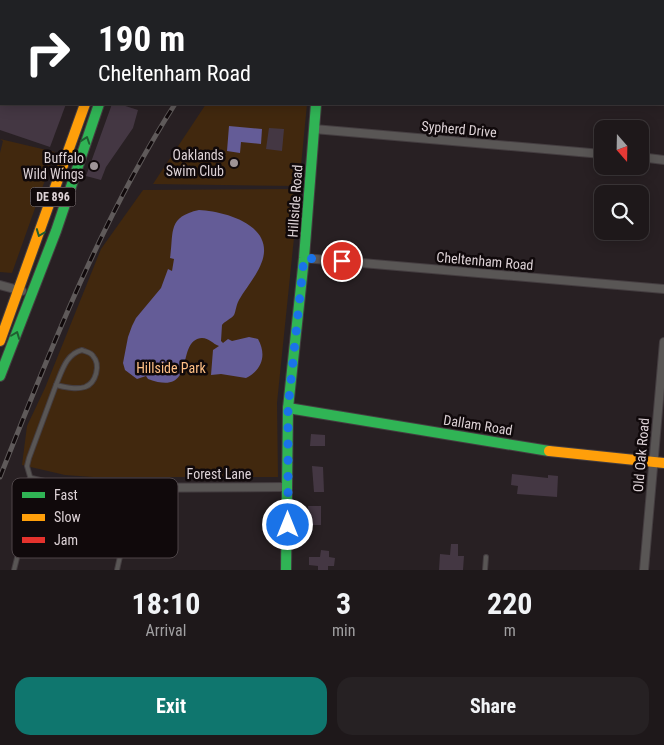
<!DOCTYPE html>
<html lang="en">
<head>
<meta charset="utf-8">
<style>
  body { margin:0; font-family:"Roboto Condensed",sans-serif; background:#262123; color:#f1f3f6; height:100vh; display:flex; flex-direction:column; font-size:19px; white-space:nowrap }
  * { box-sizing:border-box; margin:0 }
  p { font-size:16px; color:#a1a0a2 }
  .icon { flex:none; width:28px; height:28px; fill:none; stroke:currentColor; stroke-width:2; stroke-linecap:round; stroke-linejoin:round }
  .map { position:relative; height:570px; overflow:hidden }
  .side { display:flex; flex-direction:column; background:#1e181a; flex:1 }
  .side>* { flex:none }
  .banner { position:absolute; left:0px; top:0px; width:665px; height:105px; box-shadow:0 2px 12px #0003,0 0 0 1px #3c3739; background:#202124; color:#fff; overflow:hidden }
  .needle { width:32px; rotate:160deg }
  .controls { position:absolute; left:594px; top:120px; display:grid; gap:10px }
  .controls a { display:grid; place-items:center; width:55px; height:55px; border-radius:10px; background:#1e181a; box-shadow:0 2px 12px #0003,0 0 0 1px #3c3739; font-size:25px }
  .pin { position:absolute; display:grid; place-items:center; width:42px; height:42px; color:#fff; margin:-21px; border:2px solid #fff; border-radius:50%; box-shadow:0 1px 5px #0007 }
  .me { position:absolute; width:55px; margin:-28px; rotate:0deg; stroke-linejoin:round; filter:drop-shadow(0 0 4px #0008) }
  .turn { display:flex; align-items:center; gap:18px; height:105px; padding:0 15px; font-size:22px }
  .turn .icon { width:65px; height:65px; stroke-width:2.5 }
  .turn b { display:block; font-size:35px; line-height:42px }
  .eta { display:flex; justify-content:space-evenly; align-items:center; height:85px; text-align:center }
  .eta b { font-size:30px; font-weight:700; line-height:35px }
  .action { display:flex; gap:10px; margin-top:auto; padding:10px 15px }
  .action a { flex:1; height:58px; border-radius:15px; background:#0f766e; color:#fff; font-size:20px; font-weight:700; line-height:58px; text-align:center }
  .action a+a { background:#262123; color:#f1f3f6 }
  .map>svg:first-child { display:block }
  .green { fill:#41280e }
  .water { fill:#645c97 }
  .building { fill:#443743 }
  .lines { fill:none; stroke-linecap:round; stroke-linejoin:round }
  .lane-casing { stroke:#443d40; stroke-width:6 }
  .street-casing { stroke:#443d40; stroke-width:10 }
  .fast-casing { stroke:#443d40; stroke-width:12 }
  .slow-casing { stroke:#443d40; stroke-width:12 }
  .jam-casing { stroke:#443d40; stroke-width:12 }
  .lane { stroke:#595655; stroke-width:4 }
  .street { stroke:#595655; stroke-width:8 }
  .fast { stroke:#30b455; stroke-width:10 }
  .slow { stroke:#ff9f0a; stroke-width:10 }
  .jam { stroke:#e5322d; stroke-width:10 }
  .rail-casing { stroke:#5f5a5a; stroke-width:5 }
  .rail { stroke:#10090b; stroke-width:3; stroke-dasharray:9; stroke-linecap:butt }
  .oneway { stroke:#205e30 }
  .route { stroke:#1a73e8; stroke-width:9; stroke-dasharray:0 16.2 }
  .poi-dot { fill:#9e9497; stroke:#10090b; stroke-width:2 }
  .labels { text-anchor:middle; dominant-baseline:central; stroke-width:5; stroke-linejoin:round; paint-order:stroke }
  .shield { fill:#10090b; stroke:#a09699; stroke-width:1 }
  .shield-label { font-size:12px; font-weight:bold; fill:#ddd2d6 }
  .street-label { font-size:14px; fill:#ddd2d6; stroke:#10090b }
  .poi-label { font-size:14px; fill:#ddd2d6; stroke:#10090b; text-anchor:end }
  .park-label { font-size:14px; fill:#febf85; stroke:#10090b }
  .key { fill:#10090b; stroke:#4e4548; stroke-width:1 }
  .key-label { font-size:14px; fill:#ddd2d6 }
</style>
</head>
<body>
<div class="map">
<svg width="664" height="570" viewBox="0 0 664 570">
  <rect width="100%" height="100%" fill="#282023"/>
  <!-- green -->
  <g class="green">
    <polygon points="206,104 307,104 299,186 153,184"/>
    <polygon points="0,139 55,152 12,273 0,272 0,153 3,141"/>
    <polygon points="299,189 277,403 278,477 93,477 65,475 22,465 27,426 45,388 101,249 143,190"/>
  </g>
  <!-- water -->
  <g class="water">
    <polygon points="229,126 262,129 261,144 241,142 240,153 227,151"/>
    <path d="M 199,210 C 221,211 266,222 264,252 C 263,269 247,286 239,300 C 236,305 236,311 234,315 C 231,319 225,321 222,325 L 221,341 L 223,343 L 228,339 L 232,341 L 249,337 L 258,339 C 267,355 262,370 246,378 L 221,374 L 211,375 L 213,350 L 219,346 C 213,344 209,338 202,338 C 174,340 199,398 148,379 L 146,376 L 137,379 L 125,370 L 123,363 L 128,337 L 132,326 L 136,318 L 161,288 L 168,269 L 172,271 L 174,259 L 170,258 C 174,232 167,217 199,210 Z"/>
  </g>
  <!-- building -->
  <g class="building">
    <polygon points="0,104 66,104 50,147 0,130"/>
    <polygon points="112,104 119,104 138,110 133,128 106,167 101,180 86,176"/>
    <polygon points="269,128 284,129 282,151 266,149"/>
    <polygon points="311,434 325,435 325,446 310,446"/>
    <polygon points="312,466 323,467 324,492 314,492"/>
    <polygon points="512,474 548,478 548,475 558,476 557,497 517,494 518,486 511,485"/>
    <rect x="308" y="506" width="13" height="19"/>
    <polygon points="451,544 458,544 458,556 464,556 463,570 439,570 440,554 450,555"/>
    <polygon points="321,550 329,551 329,557 335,558 334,566 328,566 328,570 318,570 318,566 309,565 309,557 320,557"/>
  </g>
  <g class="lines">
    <!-- lane casing -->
    <g class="lane-casing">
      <g id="lane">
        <polyline points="337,1 338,0"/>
        <polyline points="0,67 1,67"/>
        <path d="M 82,350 C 86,352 91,352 93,356 C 101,365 96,383 85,387 C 75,390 65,387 56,385 C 62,371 66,354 82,350 Z"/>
        <polyline points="14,570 21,542 23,515 16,507 31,480 27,466 29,458 56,385"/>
        <polyline points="117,570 121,552"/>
        <polyline points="485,570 486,557"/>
      </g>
    </g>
    <!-- street casing -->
    <g class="street-casing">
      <g id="street">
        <polyline points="591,1 593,0"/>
        <polyline points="314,129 602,154"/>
        <polyline points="640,157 664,160"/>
        <polyline points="304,258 664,289"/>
        <polyline points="0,285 22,291"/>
        <polyline points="31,480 53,485 85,488 288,487"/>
        <polyline points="644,570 664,342"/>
      </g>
    </g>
    <!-- fast casing -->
    <g class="fast-casing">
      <g id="fast">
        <polyline points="450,1 452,0"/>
        <polyline points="0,376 56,231 99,104"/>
        <polyline points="288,408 549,451"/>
        <polyline points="286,570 288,408 304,258 316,104"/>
      </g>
    </g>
    <!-- slow casing -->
    <g class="slow-casing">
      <g id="slow">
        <polyline points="0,341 85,104"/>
        <polyline points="549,451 664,463"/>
      </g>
    </g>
    <!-- jam casing -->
    <g class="jam-casing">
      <polyline id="jam" points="131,0 131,1"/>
    </g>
    <!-- lane -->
    <use href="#lane" class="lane"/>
    <!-- street -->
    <use href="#street" class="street"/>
    <!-- fast -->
    <use href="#fast" class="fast"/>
    <!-- slow -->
    <use href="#slow" class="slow"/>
    <!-- jam -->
    <use href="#jam" class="jam"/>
    <!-- rail casing -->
    <g class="rail-casing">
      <g id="rail">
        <polyline points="251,1 252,0"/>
        <path d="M 0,477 C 51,348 101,220 175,104"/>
      </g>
    </g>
    <!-- rail -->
    <use href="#rail" class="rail"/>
  </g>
  <!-- one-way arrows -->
  <defs><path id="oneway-chevron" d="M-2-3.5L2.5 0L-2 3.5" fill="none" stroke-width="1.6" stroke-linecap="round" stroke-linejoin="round" transform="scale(1.25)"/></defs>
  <g class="oneway">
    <use href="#oneway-chevron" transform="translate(86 140) rotate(-71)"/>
    <use href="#oneway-chevron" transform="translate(40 233) rotate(111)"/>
    <use href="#oneway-chevron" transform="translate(16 335) rotate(-69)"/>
  </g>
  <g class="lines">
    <!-- route -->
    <polyline class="route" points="288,525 288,408 304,258 342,261"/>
  </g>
  <!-- markers -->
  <g class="poi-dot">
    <circle cx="234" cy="163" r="5"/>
    <circle cx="94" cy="166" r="5"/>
  </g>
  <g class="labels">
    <!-- shield labels -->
    <rect class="shield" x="30.5" y="187.5" width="45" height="19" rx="4"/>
    <g class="shield-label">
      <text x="53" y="197">DE 896</text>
    </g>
    <!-- street labels -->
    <g class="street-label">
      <text transform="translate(459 129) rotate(5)">Sypherd Drive</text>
      <text transform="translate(295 201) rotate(-86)">Hillside Road</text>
      <text transform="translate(485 261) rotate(5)">Cheltenham Road</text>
      <text transform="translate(478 425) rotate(9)">Dallam Road</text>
      <text transform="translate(641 455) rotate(-85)">Old Oak Road</text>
      <text x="219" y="474">Forest Lane</text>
    </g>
    <!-- poi labels -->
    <g class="poi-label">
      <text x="224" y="155">Oaklands<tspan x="224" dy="16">Swim Club</tspan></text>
      <text x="84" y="158">Buffalo<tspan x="84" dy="16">Wild Wings</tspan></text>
    </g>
    <!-- park labels -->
    <g class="park-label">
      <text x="171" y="368">Hillside Park</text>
    </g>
  </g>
  <!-- legend -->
  <rect x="12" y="478" width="166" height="80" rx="8" class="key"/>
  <rect x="22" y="492" width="23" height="6" fill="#30b455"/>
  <rect x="22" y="514" width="23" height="7" fill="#ff9f0a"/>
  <rect x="22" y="537" width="23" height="6" fill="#e5322d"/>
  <g class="key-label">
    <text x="54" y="500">Fast</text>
    <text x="54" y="522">Slow</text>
    <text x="54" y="545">Jam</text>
  </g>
</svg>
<div class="controls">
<a><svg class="needle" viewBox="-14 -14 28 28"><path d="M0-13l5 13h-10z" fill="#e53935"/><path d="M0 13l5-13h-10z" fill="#a1a0a2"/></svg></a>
<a><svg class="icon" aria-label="search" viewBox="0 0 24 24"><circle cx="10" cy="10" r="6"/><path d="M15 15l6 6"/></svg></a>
</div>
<div class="pin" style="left:342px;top:261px;background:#d93025"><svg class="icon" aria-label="arrive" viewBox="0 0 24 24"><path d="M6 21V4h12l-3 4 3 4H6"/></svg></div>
<svg class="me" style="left:288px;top:525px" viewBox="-20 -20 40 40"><circle r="17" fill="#1a73e8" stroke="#fff" stroke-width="3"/><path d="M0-11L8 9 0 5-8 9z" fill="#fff"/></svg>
<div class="banner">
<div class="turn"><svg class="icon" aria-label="right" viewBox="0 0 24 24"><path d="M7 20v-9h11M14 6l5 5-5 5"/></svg><div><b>190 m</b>Cheltenham Road</div></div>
</div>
</div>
<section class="side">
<div class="eta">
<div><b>18:10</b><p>Arrival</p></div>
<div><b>3</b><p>min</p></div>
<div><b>220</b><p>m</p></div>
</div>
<div class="action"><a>Exit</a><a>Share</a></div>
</section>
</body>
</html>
